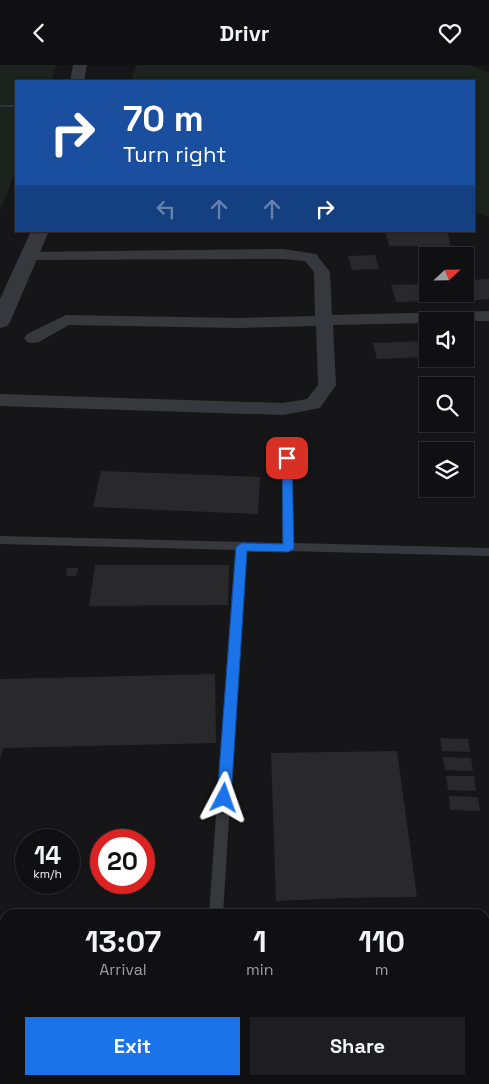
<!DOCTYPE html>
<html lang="en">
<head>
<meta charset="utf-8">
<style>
  body { margin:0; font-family:"Space Grotesk",sans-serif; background:#1e1e20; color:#f1f3f6; height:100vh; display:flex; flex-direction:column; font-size:19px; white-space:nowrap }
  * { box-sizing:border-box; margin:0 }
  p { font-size:16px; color:#9c9d9f }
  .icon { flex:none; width:28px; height:28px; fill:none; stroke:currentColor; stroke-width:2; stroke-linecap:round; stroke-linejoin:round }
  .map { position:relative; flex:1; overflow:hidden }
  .drawer { position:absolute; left:0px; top:844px; width:490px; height:176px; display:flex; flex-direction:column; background:#101012; border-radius:15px 15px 0 0; box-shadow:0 1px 4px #0004,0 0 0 1px #303032 }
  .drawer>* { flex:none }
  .hud { position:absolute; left:15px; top:15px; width:460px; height:152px; border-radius:0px; box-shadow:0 1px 4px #0004,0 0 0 1px #303032; background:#1a4fa0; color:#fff; overflow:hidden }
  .needle { width:32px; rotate:68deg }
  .fabs { position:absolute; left:419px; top:182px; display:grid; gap:10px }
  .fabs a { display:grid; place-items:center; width:55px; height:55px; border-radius:0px; background:#101012; box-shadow:0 1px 4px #0004,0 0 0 1px #303032; font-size:25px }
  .speed { position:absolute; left:15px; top:764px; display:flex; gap:10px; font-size:25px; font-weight:700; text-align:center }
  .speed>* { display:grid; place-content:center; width:65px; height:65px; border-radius:50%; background:#101012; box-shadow:0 1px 4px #0004,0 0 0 1px #303032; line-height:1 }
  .speed small { font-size:12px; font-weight:400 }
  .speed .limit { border:8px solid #d22; background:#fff; color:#111 }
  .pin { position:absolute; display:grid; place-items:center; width:42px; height:42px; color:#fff; margin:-21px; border-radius:10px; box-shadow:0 2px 8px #0006 }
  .me { position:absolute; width:55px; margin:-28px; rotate:4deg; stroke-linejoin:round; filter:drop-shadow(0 0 4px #0008) }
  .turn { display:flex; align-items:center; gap:18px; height:105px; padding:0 25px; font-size:22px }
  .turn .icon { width:65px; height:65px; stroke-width:2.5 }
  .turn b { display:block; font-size:35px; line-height:42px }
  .lanes { display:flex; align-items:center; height:48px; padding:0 25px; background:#0003; justify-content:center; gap:25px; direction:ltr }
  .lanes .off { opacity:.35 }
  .eta { display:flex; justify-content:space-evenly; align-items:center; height:85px; text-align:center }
  .eta b { font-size:30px; font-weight:800; line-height:35px }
  .action { display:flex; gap:10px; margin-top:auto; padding:10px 25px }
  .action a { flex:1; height:58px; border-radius:0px; background:#1a73e8; color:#fff; font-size:20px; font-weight:800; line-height:58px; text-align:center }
  .action a+a { background:#1e1e20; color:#f1f3f6 }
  header { display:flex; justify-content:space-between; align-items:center; height:65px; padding:0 25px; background:#101012; font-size:22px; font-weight:800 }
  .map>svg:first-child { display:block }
  .green { fill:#1c231d }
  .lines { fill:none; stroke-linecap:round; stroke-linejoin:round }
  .stream { fill:#2c353c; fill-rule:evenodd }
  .building { fill:#29292c }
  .service { fill:#37383d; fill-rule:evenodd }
  .minor { fill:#37383d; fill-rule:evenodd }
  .tertiary { fill:#37383d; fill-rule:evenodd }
  .route { fill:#1a73e8; stroke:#114b97 }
</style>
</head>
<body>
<header><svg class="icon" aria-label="back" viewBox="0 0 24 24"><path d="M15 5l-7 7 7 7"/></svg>Drivr<svg class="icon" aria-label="heart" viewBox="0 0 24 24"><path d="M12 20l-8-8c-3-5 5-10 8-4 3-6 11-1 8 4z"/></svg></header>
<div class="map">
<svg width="489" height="1019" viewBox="0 0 489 1019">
  <rect width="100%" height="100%" fill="#161618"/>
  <!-- green -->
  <g class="green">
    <polygon points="0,0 57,0 51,16 16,16 16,105 0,146"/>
    <polygon points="137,0 468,0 489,7 489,152 474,147 474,16 133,16 132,12"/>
  </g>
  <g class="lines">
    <!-- stream -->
    <rect class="stream" x="0" y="40" width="16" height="2"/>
  </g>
  <!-- building -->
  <g class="building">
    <polygon points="385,166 447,166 451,181 389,181"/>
    <polygon points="375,190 379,204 352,205 348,191"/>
    <polygon points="489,214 489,234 469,236 465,225 465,221 468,221 465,215"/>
    <polygon points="428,219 428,229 440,229 442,236 396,237 391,220"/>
    <polygon points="426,276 428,292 377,294 373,278"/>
    <polygon points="101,406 260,412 258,449 93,442"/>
    <polygon points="95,500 229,500 228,540 89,541"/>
    <polygon points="67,503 78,503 76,511 66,511"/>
    <polygon points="215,609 216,678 3,683 0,694 0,614"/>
    <polygon points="440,673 468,674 470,687 442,686"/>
    <polygon points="397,686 417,832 346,833 276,836 271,688"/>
    <polygon points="443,692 471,693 473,706 445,705"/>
    <polygon points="446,711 474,711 476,726 448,725"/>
    <polygon points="449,731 478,732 480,746 450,745"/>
  </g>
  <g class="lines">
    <!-- service -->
    <g class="service">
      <polygon points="287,390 292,393 293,478 489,483 489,491 246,485 223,849 209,849 235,485 0,479 0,471 282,478 282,393"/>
      <polygon points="196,1015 213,1015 214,1019 197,1019"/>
    </g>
    <!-- minor -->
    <polygon class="minor" points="283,184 316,189 330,207 332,250 489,246 489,256 428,256 428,258 333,260 336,320 320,343 283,350 0,341 0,329 283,338 307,334 318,320 316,261 239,263 69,260 39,277 33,278 27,277 24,273 27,269 66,250 239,253 315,251 314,207 305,196 283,194 30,195 24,193 22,190 24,187"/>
    <!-- tertiary -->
    <g class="tertiary">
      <polygon points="73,0 87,0 84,16 70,16"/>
      <polygon points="31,166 49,166 10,257 7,261 0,263 0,234"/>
    </g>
  </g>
  <!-- route -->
  <polygon class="route" points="287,390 292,393 294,484 288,487 247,486 231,733 229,737 224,739 219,737 217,733 236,482 242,478 283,479 282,393"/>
</svg>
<div class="fabs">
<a><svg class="needle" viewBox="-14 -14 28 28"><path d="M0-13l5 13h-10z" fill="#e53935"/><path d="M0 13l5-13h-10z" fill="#9c9d9f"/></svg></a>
<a><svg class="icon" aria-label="sound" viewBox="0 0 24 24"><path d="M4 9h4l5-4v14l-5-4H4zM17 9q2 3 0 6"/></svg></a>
<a><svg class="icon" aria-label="search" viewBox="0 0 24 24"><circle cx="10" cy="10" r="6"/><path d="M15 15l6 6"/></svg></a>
<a><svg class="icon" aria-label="layers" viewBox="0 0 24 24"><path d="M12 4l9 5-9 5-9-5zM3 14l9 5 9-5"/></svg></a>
</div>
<div class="speed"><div>14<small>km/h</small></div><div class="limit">20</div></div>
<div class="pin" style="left:287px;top:393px;background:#d93025"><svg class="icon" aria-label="arrive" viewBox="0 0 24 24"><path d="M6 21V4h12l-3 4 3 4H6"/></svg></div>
<svg class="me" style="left:224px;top:733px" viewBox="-20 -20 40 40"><path d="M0-17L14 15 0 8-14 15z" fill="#1a73e8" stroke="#fff" stroke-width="4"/></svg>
<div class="hud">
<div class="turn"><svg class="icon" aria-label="right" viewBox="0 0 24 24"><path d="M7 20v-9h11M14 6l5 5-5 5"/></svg><div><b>70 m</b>Turn right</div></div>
<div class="lanes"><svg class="icon off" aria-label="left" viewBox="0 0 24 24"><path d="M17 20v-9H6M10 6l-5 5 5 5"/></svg><svg class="icon off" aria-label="ahead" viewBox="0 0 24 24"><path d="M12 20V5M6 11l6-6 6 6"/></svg><svg class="icon off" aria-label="ahead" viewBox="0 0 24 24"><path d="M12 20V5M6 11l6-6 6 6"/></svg><svg class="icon" aria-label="right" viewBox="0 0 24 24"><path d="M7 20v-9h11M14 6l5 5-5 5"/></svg></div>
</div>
<section class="drawer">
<div class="eta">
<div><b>13:07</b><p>Arrival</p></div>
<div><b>1</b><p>min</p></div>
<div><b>110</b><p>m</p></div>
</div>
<div class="action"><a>Exit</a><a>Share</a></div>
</section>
</div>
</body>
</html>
